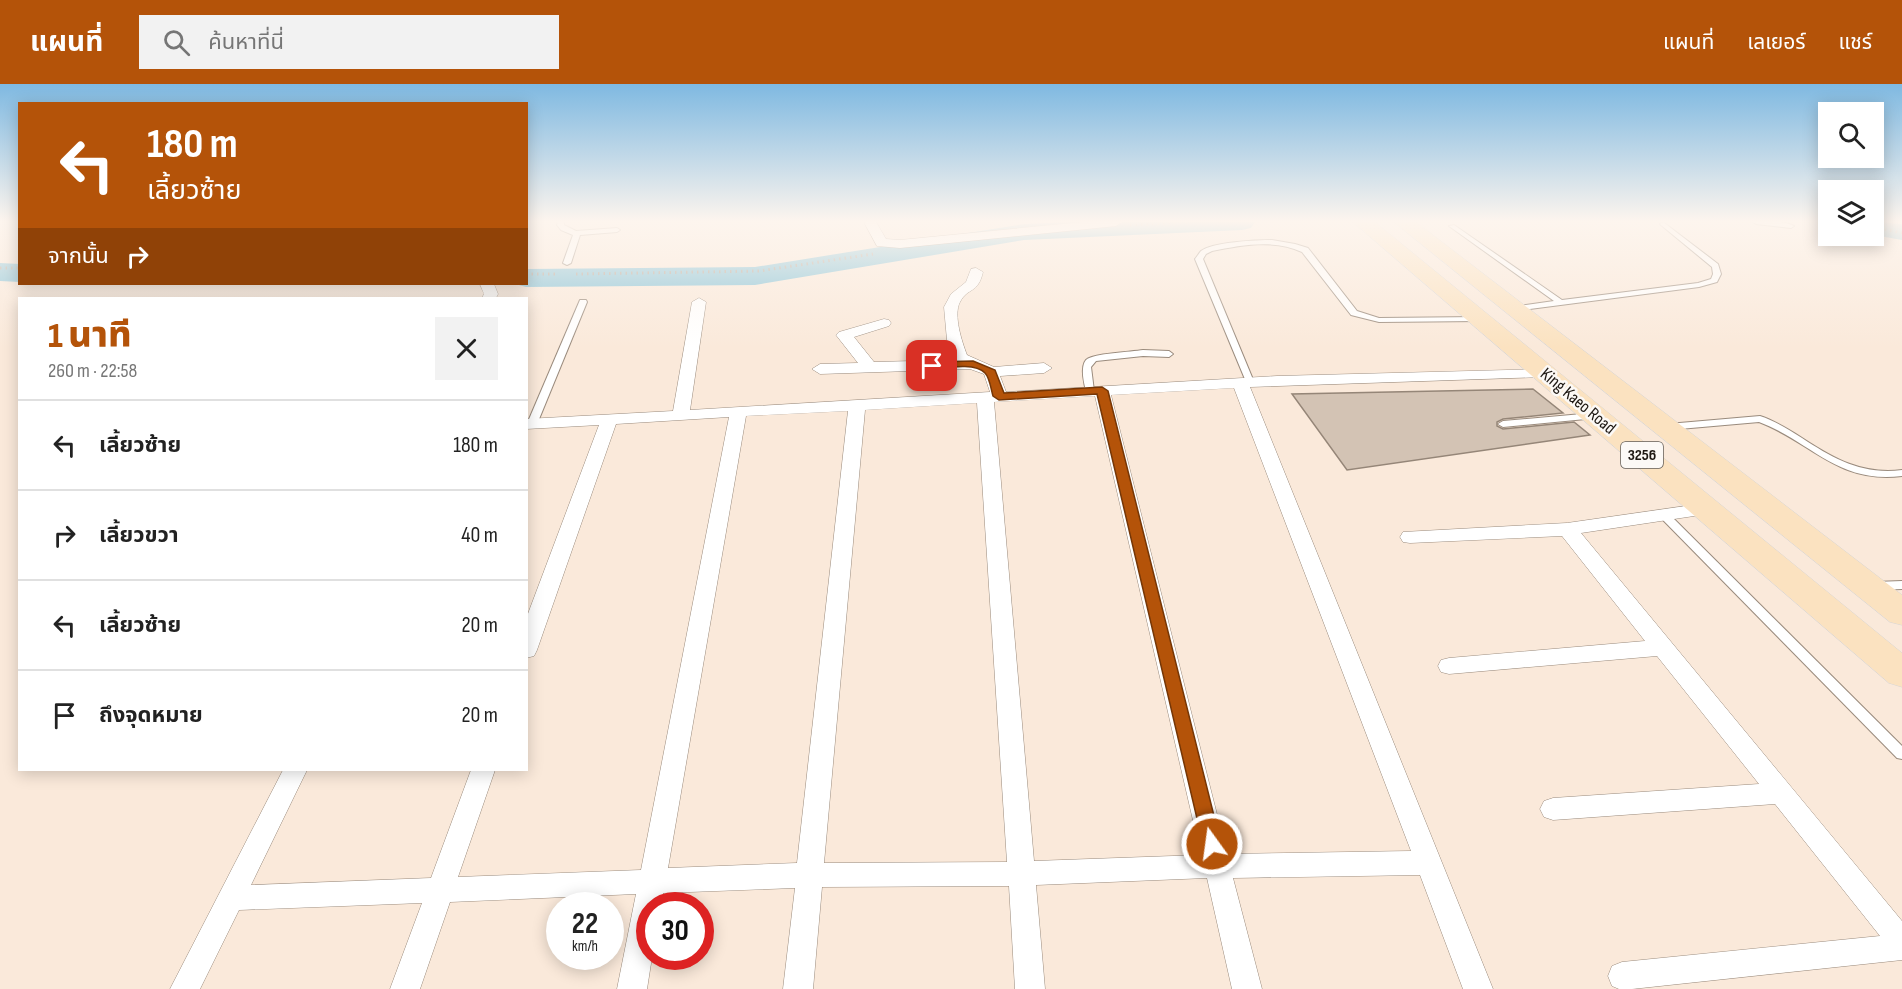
<!DOCTYPE html>
<html lang="th">
<head>
<meta charset="utf-8">
<style>
  body { margin:0; font-family:"Sofia Sans Condensed","Noto Sans Thai",sans-serif; background:#f2f2f2; color:#222; height:100vh; display:flex; flex-direction:column; font-size:22px; white-space:nowrap }
  * { box-sizing:border-box; margin:0 }
  p { font-size:20px; color:#767676 }
  .icon { flex:none; width:33px; height:33px; fill:none; stroke:currentColor; stroke-width:2; stroke-linecap:round; stroke-linejoin:round }
  .map { position:relative; flex:1; overflow:hidden }
  .details { position:absolute; left:18px; top:213px; width:510px; height:474px; display:flex; flex-direction:column; background:#fff; border-radius:0px; box-shadow:0 3px 15px #0003 }
  .details>* { flex:none }
  .top-card { position:absolute; left:18px; top:18px; width:510px; height:183px; border-radius:0px; box-shadow:0 3px 15px #0003; background:#b45309; color:#fff; overflow:hidden }
  .buttons { position:absolute; left:1818px; top:18px; display:grid; gap:12px }
  .buttons a { display:grid; place-items:center; width:66px; height:66px; border-radius:0px; background:#fff; box-shadow:0 3px 15px #0003; font-size:30px }
  .speed { position:absolute; left:546px; top:808px; display:flex; gap:12px; font-size:30px; font-weight:700; text-align:center }
  .speed>* { display:grid; place-content:center; width:78px; height:78px; border-radius:50%; background:#fff; box-shadow:0 3px 15px #0003; line-height:1 }
  .speed small { font-size:15px; font-weight:400 }
  .speed .limit { border:9px solid #d22; background:#fff; color:#111 }
  .pin { position:absolute; display:grid; place-items:center; width:51px; height:51px; color:#fff; margin:-26px; border-radius:12px; box-shadow:0 3px 9px #0006 }
  .me { position:absolute; width:66px; margin:-33px; rotate:346deg; stroke-linejoin:round; filter:drop-shadow(0 0 4px #0008) }
  .turn { display:flex; align-items:center; gap:21px; height:126px; padding:0 30px; font-size:27px }
  .turn .icon { width:78px; height:78px; stroke-width:2.5 }
  .turn b { display:block; font-size:42px; line-height:51px }
  .then { display:flex; align-items:center; height:57px; padding:0 30px; background:#0003; gap:12px; font-size:22px }
  .round { display:grid; place-items:center; flex:none; width:63px; height:63px; border-radius:0px; background:#f2f2f2 }
  .head { display:flex; align-items:center; justify-content:space-between; height:102px; padding:0 30px }
  h1 { font-size:36px; font-weight:800; line-height:45px; color:#b45309 }
  ul { padding:0; list-style:none }
  li { display:flex; align-items:center; gap:18px; height:90px; padding:0 30px; border-top:2px solid #e0e0e0 }
  li div { flex:1 }
  li b { display:block; font-size:22px }
  li em { font-style:normal }
  header { display:flex; align-items:center; gap:36px; box-sizing:border-box; height:84px; padding:0 30px; background:#b45309; color:#fff }
  header strong { font-size:28px }
  nav { display:flex; gap:33px; margin-inline-start:auto; font-size:21px }
  .search { width:420px; height:54px; background:#f2f2f2; display:flex; align-items:center; gap:15px; box-sizing:border-box; padding:0 21px; border-radius:0px; color:#767676; font-size:22px }
  .map>svg:first-child { display:block }
  .lines { fill:none; stroke-linecap:round; stroke-linejoin:round }
  .river { fill:#81c1d7; fill-rule:evenodd }
  .building { fill:#d3c3b4; stroke:#958678; stroke-width:1.5 }
  .service-casing { stroke:#9a8b7d; stroke-width:2 }
  .minor-casing { stroke:#9a8b7d; stroke-width:1 }
  .primary-casing { stroke:#d6d5d5; stroke-width:1 }
  .path { stroke:#ada094; stroke-width:3; stroke-dasharray:1.5 4; stroke-linecap:butt }
  .service { fill:#fff; fill-rule:evenodd }
  .minor { fill:#fff; fill-rule:evenodd }
  .primary { fill:#fbe2c0; fill-rule:evenodd }
  .route { fill:#b45309; stroke:#753606; stroke-width:1.5 }
  .labels { text-anchor:middle; dominant-baseline:central; stroke-width:5; stroke-linejoin:round; paint-order:stroke }
  .shield { fill:#fcf9f6; stroke:#615c57; stroke-width:1.5 }
  .shield-label { font-size:16px; font-weight:bold; fill:#1e1813 }
  .street-label { font-size:18px; fill:#1e1813; stroke:#fcf9f6 }
</style>
</head>
<body>
<header>
<strong>แผนที่</strong>
<div class="search"><svg class="icon" aria-label="search" viewBox="0 0 24 24"><circle cx="10" cy="10" r="6"/><path d="M15 15l6 6"/></svg>ค้นหาที่นี่</div>
<nav><a>แผนที่</a><a>เลเยอร์</a><a>แชร์</a></nav>
</header>
<div class="map">
<svg width="1902" height="905" viewBox="0 0 1902 905">
  <rect width="100%" height="100%" fill="#fae9da"/>
  <g class="lines">
    <!-- river -->
    <g class="river">
      <polygon points="1076,138 1255,138 1251,144 1242,146 1024,156 755,201 526,203 515,200 526,200 526,185 755,183 1024,140"/>
      <polygon points="1874,138 1902,140 1902,156 1874,151"/>
      <polygon points="0,179 20,180 20,198 0,197"/>
    </g>
  </g>
  <!-- building -->
  <polygon class="building" points="1533,305 1563,329 1503,335 1497,338 1497,342 1503,345 1574,338 1590,351 1347,386 1292,310"/>
  <g class="lines">
    <!-- service casing -->
    <g class="service-casing">
      <g id="service">
        <polygon points="558,138 564,138 564,141 576,147 617,144 620,146 617,148 580,151 571,179 567,181 563,179 573,151 561,146 557,141"/>
        <polygon points="1663,138 1718,180 1721,190 1717,198 1699,203 1514,227 1510,225 1511,223 1554,217 1449,142 1454,141 1562,216 1698,199 1711,195 1713,190 1712,183 1661,141 1660,140"/>
        <path d="M 1753,138 C 1765,137 1783,136 1794,142 L 1791,144 L 1756,140 Z"/>
        <path d="M 1272,156 L 1295,160 L 1308,164 L 1357,227 L 1379,234 L 1480,233 L 1484,235 L 1480,237 L 1379,238 L 1351,231 L 1302,168 C 1274,155 1242,161 1212,167 L 1206,170 L 1203,175 L 1254,298 L 1253,300 L 1247,300 L 1195,175 C 1196,174 1200,168 1201,167 C 1212,158 1257,156 1272,156 Z"/>
        <polygon points="580,216 586,216 587,218 537,340 532,343 529,342 527,340"/>
        <path d="M 1143,266 L 1169,267 L 1173,270 L 1169,273 L 1143,272 L 1096,277 L 1091,283 L 1094,307 L 1090,310 L 1087,309 C 1084,301 1080,283 1086,276 C 1093,269 1132,268 1143,266 Z"/>
        <polygon points="1593,329 1596,330 1598,332 1596,334 1503,343 1498,340 1503,337"/>
        <path d="M 1760,332 C 1775,337 1788,345 1802,354 C 1834,375 1862,391 1902,386 L 1902,392 C 1837,400 1812,358 1759,338 L 1668,346 L 1663,343 L 1668,340 Z"/>
        <polygon points="1664,428 1668,429 1902,662 1902,675 1897,674 1660,433 1659,431 1660,429"/>
        <polygon points="1902,497 1902,505 1875,506 1869,502 1875,498"/>
      </g>
    </g>
    <!-- minor casing -->
    <g class="minor-casing">
      <g id="minor">
        <polygon points="864,138 876,138 886,155 900,156 1083,138 1122,138 1116,142 900,164 877,162"/>
        <path d="M 976,184 L 983,188 C 978,210 968,203 960,218 C 953,231 962,258 967,271 L 994,283 L 1044,279 L 1052,284 L 1044,289 L 1000,292 L 1006,308 L 1277,292 L 1550,285 L 1552,288 L 1544,293 L 1250,303 L 1493,905 L 1463,905 L 1420,791 L 1233,794 L 1262,905 L 1232,905 L 1207,794 L 1036,801 L 1045,905 L 1015,905 L 1009,802 L 822,803 L 813,905 L 783,905 L 795,804 L 663,809 L 661,822 L 650,822 L 650,873 L 652,873 L 647,905 L 617,905 L 636,810 L 450,818 L 420,905 L 390,905 L 422,819 L 239,826 L 200,905 L 170,905 L 283,686 L 307,686 L 251,801 L 431,794 L 471,686 L 495,686 L 458,793 L 641,786 L 729,333 L 616,340 L 537,566 L 534,572 L 526,574 L 526,535 L 599,341 L 526,345 L 526,335 L 673,327 L 692,218 L 699,214 L 706,218 L 690,326 L 990,308 L 984,290 L 970,285 L 820,290 L 812,285 L 820,280 L 858,279 L 836,251 L 839,248 L 884,235 L 889,236 L 891,239 L 889,242 L 854,253 L 874,278 L 954,276 L 947,256 L 944,223 L 951,210 L 966,198 L 971,185 ZM 1234,304 L 1411,767 L 1227,770 L 1111,311 ZM 1095,312 L 1201,771 L 1034,777 L 994,318 ZM 977,319 L 1007,778 L 824,779 L 865,326 ZM 848,327 L 797,779 L 668,784 L 746,332 Z"/>
        <polygon points="480,200 494,200 498,210 496,214 482,214 484,210"/>
        <polygon points="1707,419 1714,421 1716,425 1714,429 1581,449 1902,837 1902,876 1632,905 1619,905 1612,902 1608,892 1612,882 1622,878 1880,852 1775,720 1553,736 1544,733 1540,725 1544,717 1553,714 1759,700 1657,572 1449,590 1441,588 1438,582 1441,576 1449,574 1645,557 1562,452 1410,459 1403,458 1400,453 1403,448 1567,439"/>
      </g>
    </g>
    <!-- primary casing -->
    <g class="primary-casing">
      <g id="primary">
        <polygon points="1353,138 1375,138 1902,569 1902,603 1889,599"/>
        <polygon points="1394,138 1416,138 1902,511 1902,541 1890,538"/>
      </g>
    </g>
    <!-- path -->
    <g class="path">
      <polyline points="1130,141 1189,138"/>
      <polyline points="1874,143 1902,149"/>
      <polyline points="0,184 20,184"/>
      <polyline points="526,190 559,190"/>
      <polyline points="576,190 759,187 873,170"/>
    </g>
    <!-- service -->
    <use href="#service" class="service"/>
    <!-- minor -->
    <use href="#minor" class="minor"/>
    <!-- primary -->
    <use href="#primary" class="primary"/>
  </g>
  <!-- sky -->
  <linearGradient id="sky" x2="0" y2="1"><stop stop-color="#7fb9e1"/><stop offset="0.52" stop-color="#fdf5ee"/><stop offset="1" stop-color="#fdf5ee" stop-opacity="0"/></linearGradient>
  <rect width="1902" height="264" fill="url(#sky)"/>
  <!-- route -->
  <path class="route" d="M 973,277 L 995,286 L 1004,309 L 1102,303 L 1108,307 L 1221,760 L 1218,765 L 1212,768 L 1206,765 L 1203,760 L 1097,310 L 999,316 L 993,312 C 991,306 990,294 985,289 C 975,278 945,284 932,285 L 926,282 L 932,278 Z"/>
  <g class="labels">
    <!-- shield labels -->
    <rect class="shield" x="1621" y="358" width="42" height="26" rx="4.5"/>
    <g class="shield-label">
      <text x="1642" y="371">3256</text>
    </g>
    <!-- street labels -->
    <g class="street-label">
      <text transform="translate(1578 317) rotate(40)">King Kaeo Road</text>
    </g>
  </g>
</svg>
<div class="buttons">
<a><svg class="icon" aria-label="search" viewBox="0 0 24 24"><circle cx="10" cy="10" r="6"/><path d="M15 15l6 6"/></svg></a>
<a><svg class="icon" aria-label="layers" viewBox="0 0 24 24"><path d="M12 4l9 5-9 5-9-5zM3 14l9 5 9-5"/></svg></a>
</div>
<div class="speed"><div>22<small>km/h</small></div><div class="limit">30</div></div>
<div class="pin" style="left:932px;top:282px;background:#d93025"><svg class="icon" aria-label="arrive" viewBox="0 0 24 24"><path d="M6 21V4h12l-3 4 3 4H6"/></svg></div>
<svg class="me" style="left:1212px;top:760px" viewBox="-20 -20 40 40"><circle r="17" fill="#b45309" stroke="#fff" stroke-width="3"/><path d="M0-11L8 9 0 5-8 9z" fill="#fff"/></svg>
<div class="top-card">
<div class="turn"><svg class="icon" aria-label="left" viewBox="0 0 24 24"><path d="M17 20v-9H6M10 6l-5 5 5 5"/></svg><div><b>180 m</b>เลี้ยวซ้าย</div></div>
<div class="then">จากนั้น<svg class="icon" aria-label="right" viewBox="0 0 24 24"><path d="M7 20v-9h11M14 6l5 5-5 5"/></svg></div>
</div>
<section class="details">
<div class="head"><div><h1>1 นาที</h1><p>260 m · 22:58</p></div><a class="round"><svg class="icon" aria-label="close" viewBox="0 0 24 24"><path d="M6 6l12 12M18 6L6 18"/></svg></a></div>
<ul>
<li><svg class="icon" aria-label="left" viewBox="0 0 24 24"><path d="M17 20v-9H6M10 6l-5 5 5 5"/></svg><div><b>เลี้ยวซ้าย</b></div><em>180 m</em></li>
<li><svg class="icon" aria-label="right" viewBox="0 0 24 24"><path d="M7 20v-9h11M14 6l5 5-5 5"/></svg><div><b>เลี้ยวขวา</b></div><em>40 m</em></li>
<li><svg class="icon" aria-label="left" viewBox="0 0 24 24"><path d="M17 20v-9H6M10 6l-5 5 5 5"/></svg><div><b>เลี้ยวซ้าย</b></div><em>20 m</em></li>
<li><svg class="icon" aria-label="arrive" viewBox="0 0 24 24"><path d="M6 21V4h12l-3 4 3 4H6"/></svg><div><b>ถึงจุดหมาย</b></div><em>20 m</em></li>
</ul>
</section>
</div>
</body>
</html>
